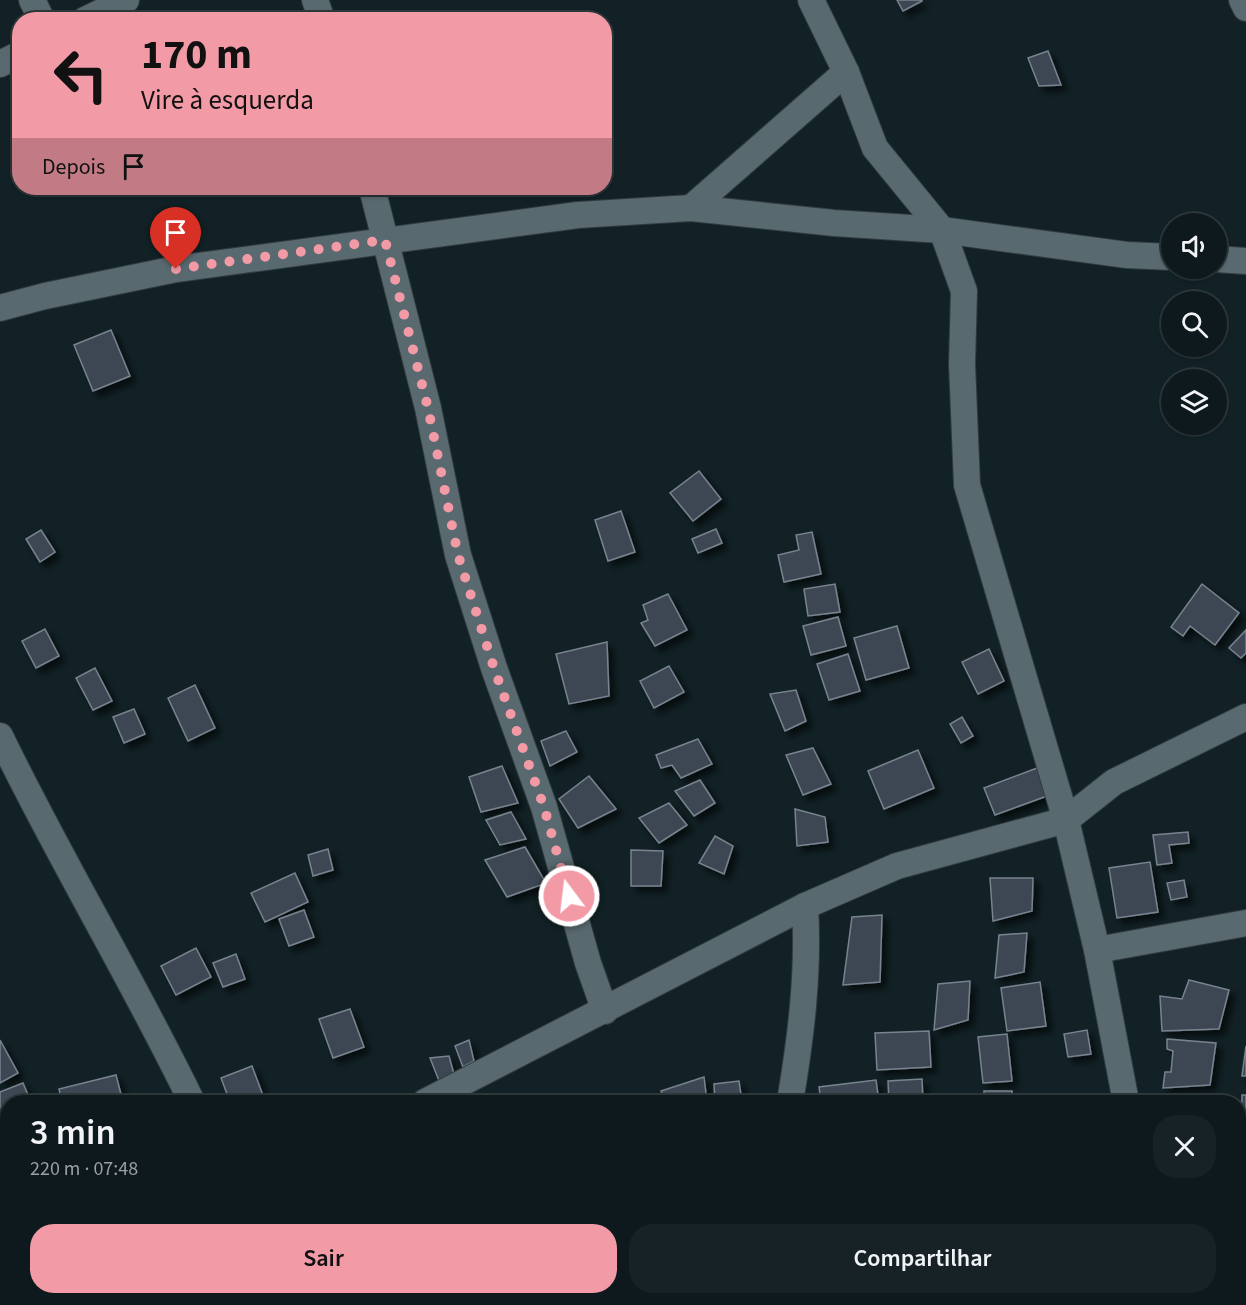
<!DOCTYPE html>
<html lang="pt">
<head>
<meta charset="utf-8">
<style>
  body { margin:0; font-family:"Source Sans 3",sans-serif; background:#162225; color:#f1f3f6; height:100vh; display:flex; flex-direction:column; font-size:22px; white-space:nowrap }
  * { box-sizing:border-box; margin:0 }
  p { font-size:20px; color:#9aa0a3 }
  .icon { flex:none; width:33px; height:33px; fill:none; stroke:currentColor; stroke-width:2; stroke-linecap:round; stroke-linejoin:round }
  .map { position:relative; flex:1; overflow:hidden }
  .sheet { position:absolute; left:0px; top:1095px; width:1246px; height:210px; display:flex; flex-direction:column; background:#0d191c; border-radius:24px 24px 0 0; box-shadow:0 2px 4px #0004,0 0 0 2px #2d383b }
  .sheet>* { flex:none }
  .hud { position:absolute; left:12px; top:12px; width:600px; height:183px; border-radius:24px; box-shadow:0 2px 4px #0004,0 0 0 2px #2d383b; background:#f39aa7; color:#111; overflow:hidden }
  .tools { position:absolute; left:1161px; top:213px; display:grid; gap:12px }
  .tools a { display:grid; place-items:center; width:66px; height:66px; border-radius:50%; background:#0d191c; box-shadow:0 2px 4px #0004,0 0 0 2px #2d383b; font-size:30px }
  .pin { position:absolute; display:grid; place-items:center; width:51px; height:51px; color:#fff; margin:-62px -26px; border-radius:50% 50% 50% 0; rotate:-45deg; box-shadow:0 0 6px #0007 }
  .pin .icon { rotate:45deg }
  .me { position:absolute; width:66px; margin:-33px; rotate:345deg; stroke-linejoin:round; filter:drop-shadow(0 0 4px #0008) }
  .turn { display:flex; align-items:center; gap:21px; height:126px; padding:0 30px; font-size:27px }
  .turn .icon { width:78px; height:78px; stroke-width:2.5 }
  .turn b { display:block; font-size:42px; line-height:51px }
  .then { display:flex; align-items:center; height:57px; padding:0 30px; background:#0003; gap:12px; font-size:22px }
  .round { display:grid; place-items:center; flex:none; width:63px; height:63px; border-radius:24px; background:#162225 }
  .head { display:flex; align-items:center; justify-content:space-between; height:102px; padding:0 30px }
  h1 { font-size:36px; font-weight:600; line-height:45px }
  .button { display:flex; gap:12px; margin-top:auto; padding:12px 30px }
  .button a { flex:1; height:69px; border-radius:24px; background:#f39aa7; color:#111; font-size:24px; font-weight:600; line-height:69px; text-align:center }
  .button a+a { background:#162225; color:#f1f3f6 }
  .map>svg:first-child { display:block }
  .building { fill:#3d4752; stroke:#78838f; stroke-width:1.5; filter:url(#shadow) }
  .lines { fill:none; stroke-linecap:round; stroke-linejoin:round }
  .minor-casing { stroke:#323b3f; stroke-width:28 }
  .minor { stroke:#58696f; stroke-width:26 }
  .route { stroke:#f39aa7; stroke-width:10; stroke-dasharray:0 18 }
</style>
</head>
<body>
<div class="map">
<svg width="1246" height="1305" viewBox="0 0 1246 1305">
  <defs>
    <filter id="shadow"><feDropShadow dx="5.5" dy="5.5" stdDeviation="3" flood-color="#0009"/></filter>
  </defs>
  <rect width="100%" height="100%" fill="#112125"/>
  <!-- building -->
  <g class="building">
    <polygon points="897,0 922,0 922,1 903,11"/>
    <polygon points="1048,51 1061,85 1039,86 1028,58"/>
    <polygon points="111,330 130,376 93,391 74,345"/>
    <polygon points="699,471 721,499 693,521 670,493"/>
    <polygon points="621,511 635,552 608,561 595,520"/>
    <polygon points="716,529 722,543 698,553 692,539"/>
    <polygon points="41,530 55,552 40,562 26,539"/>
    <polygon points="812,532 821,574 784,582 778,555 799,550 796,535"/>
    <polygon points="835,584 840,612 808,616 804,589"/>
    <polygon points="1202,584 1239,613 1215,645 1190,626 1183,636 1171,627"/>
    <polygon points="668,594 687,630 655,646 641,623 648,620 643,605"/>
    <polygon points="838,617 846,646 811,655 803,626"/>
    <polygon points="897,626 909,668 866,680 854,638"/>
    <polygon points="45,629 59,656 36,668 22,641"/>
    <polygon points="1246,630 1246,653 1241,658 1229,648"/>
    <polygon points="607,642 609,696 569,704 556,654"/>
    <polygon points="989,649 1004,681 978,694 962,662"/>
    <polygon points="848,654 860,691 829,700 817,664"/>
    <polygon points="669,666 684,692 654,708 640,681"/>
    <polygon points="95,668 112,701 93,710 76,678"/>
    <polygon points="195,685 215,728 188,741 168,698"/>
    <polygon points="796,690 806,721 785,731 770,694"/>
    <polygon points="134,709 145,734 124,743 113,717"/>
    <polygon points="962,717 973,736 961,743 950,724"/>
    <polygon points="566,731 577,752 550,766 541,741"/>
    <polygon points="698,739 712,764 681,778 672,765 661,768 656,755"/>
    <polygon points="813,748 831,784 803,795 786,755"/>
    <polygon points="918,750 934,788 884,809 868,771"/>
    <polygon points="502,766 518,803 481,812 469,777"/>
    <polygon points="1037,768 1047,796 995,815 984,788"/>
    <polygon points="589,776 616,809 578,828 559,799"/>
    <polygon points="700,780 715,803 694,816 675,791"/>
    <polygon points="669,803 687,825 659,843 639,818"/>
    <polygon points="795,809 825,817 828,842 797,846"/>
    <polygon points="511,812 526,839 500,845 486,820"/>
    <polygon points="1188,832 1189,843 1169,845 1172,863 1157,865 1153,835"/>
    <polygon points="715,836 733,846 724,874 699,863"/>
    <polygon points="525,847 546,883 507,897 485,860"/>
    <polygon points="328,849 333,870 313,876 308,855"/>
    <polygon points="631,850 663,851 661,886 631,886"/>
    <polygon points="1150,862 1158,912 1117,918 1109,868"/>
    <polygon points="295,873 308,902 265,922 251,893"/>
    <polygon points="990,878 1033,878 1032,911 993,921"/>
    <polygon points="1184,880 1187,897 1171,900 1167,883"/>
    <polygon points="304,910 314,937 289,946 279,919"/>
    <polygon points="882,915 880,982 843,985 852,917"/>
    <polygon points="1027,933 1024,972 995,978 999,935"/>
    <polygon points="196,948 211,977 176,995 161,966"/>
    <polygon points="236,954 245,979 223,987 213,963"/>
    <polygon points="1189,980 1229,990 1219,1029 1162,1031 1160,996 1182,999"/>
    <polygon points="970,981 968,1020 934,1030 938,984"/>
    <polygon points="1040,982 1046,1026 1007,1031 1001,988"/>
    <polygon points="350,1009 364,1047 333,1058 319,1019"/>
    <polygon points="1087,1030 1091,1054 1068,1057 1064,1034"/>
    <polygon points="929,1031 931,1067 877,1070 875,1033"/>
    <polygon points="1007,1034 1012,1081 983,1083 978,1037"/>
    <polygon points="1167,1039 1216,1043 1210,1085 1163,1088 1165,1072 1171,1072 1173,1051 1167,1049"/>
    <polygon points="0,1040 18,1073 0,1083"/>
    <polygon points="469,1040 474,1061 463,1067 455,1046"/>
    <polygon points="1246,1046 1246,1076 1242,1076"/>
    <polygon points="449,1056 455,1078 441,1086 430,1058"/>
    <polygon points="252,1066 265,1101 230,1102 221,1078"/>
    <polygon points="116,1075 123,1102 62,1102 59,1089"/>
    <polygon points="704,1077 707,1102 665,1102 661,1091"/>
    <polygon points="922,1079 923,1102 889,1102 888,1081"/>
    <polygon points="876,1080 879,1102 821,1102 819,1087"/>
    <polygon points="739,1081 742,1102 715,1102 714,1084"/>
    <polygon points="23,1083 31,1102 8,1102 8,1137 0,1140 0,1092"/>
    <polygon points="984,1091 1012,1091 1013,1102 984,1102"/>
    <polygon points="1242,1095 1246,1095 1246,1127 1241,1127"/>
    <polygon points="8,1177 8,1214 0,1217 0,1180"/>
    <polygon points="87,1298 112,1298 113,1303 89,1305"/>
    <polygon points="591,1298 630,1298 632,1305 592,1305"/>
    <polygon points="673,1298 705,1298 707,1305 676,1305"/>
    <polygon points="830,1298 852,1298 850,1305 829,1305"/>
    <polygon points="1197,1298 1236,1298 1236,1305 1196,1305"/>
  </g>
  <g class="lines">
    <!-- minor casing -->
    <g class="minor-casing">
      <g id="minor">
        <polyline points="32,0 42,20"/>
        <polyline points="315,0 322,20"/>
        <polyline points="811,0 846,72 875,148 942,230 964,291 962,364 967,485 1066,820 1097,950 1126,1102"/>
        <polyline points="1242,0 1246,8"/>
        <polyline points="85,20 126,0"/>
        <polyline points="0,64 20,54"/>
        <polyline points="372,188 428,408 458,555 494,668 544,807 588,963 605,1011"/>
        <polyline points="691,208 846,72"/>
        <polyline points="1216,259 1246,261"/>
        <polyline points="0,308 45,296 176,269 578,215 691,208 834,223 942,230 1127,255 1172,257"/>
        <path d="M 0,736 C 60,860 132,978 192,1102"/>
        <polyline points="1097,950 1246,923"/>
        <polyline points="425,1102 805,906 897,866 1066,820 1114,782 1246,717"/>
        <path d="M 790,1102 C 801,1037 809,972 805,906"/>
        <polyline points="1239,1179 1246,1179"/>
        <polyline points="0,1263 8,1260"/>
        <polyline points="17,1298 17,1305"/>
        <polyline points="272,1305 272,1298"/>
        <polyline points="767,1305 769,1298"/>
        <polyline points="1123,1305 1124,1298"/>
      </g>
    </g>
    <!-- minor -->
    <use href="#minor" class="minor"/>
  </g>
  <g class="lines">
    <!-- route -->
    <polyline class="route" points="176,269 385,240 428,408 458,555 494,668 544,807 569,896"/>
  </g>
</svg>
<div class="tools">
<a><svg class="icon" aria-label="sound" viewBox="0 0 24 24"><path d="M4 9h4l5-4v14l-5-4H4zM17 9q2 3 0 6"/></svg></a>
<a><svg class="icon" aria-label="search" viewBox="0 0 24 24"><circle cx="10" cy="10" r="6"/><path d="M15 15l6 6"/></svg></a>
<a><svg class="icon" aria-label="layers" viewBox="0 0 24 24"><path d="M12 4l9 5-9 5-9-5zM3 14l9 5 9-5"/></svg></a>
</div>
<div class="pin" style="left:176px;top:269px;background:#d93025"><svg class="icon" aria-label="arrive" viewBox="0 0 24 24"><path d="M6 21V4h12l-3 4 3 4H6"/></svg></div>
<svg class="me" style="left:569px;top:896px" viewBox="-20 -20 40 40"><circle r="17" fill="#f39aa7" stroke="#fff" stroke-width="3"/><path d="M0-11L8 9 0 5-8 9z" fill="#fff"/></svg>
<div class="hud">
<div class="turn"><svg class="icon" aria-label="left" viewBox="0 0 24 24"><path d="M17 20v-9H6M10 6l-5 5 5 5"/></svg><div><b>170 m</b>Vire à esquerda</div></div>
<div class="then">Depois<svg class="icon" aria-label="arrive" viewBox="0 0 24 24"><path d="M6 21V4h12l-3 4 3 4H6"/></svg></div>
</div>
<section class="sheet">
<div class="head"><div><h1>3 min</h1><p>220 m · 07:48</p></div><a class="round"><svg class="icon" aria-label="close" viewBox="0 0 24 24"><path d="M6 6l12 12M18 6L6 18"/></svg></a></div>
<div class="button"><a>Sair</a><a>Compartilhar</a></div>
</section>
</div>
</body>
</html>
